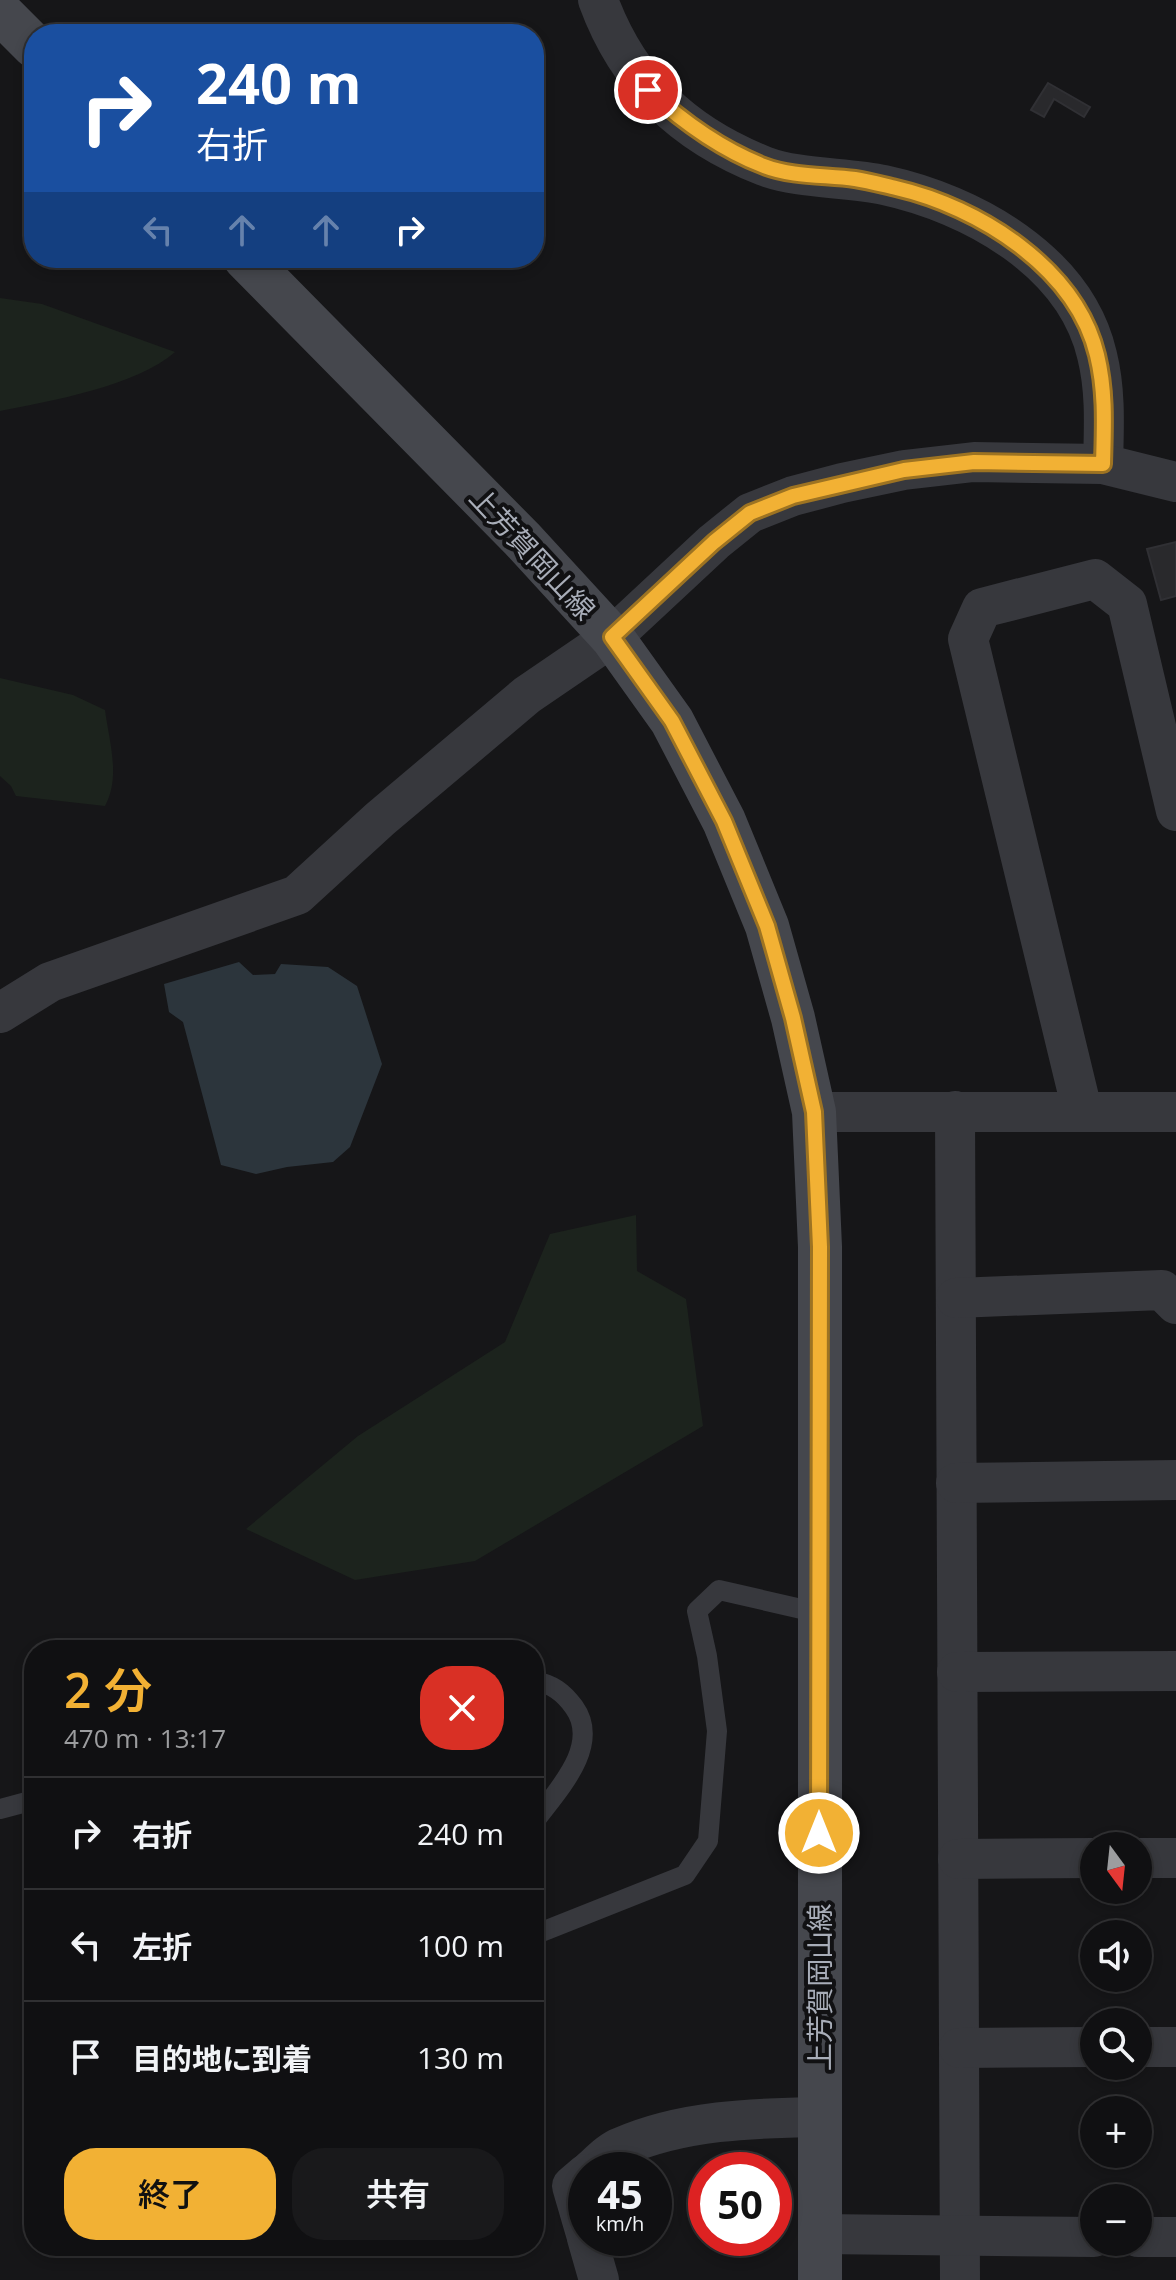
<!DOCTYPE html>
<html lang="ja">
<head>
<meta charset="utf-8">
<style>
  body { margin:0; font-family:"Open Sans","Noto Sans JP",sans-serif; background:#19191b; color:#f1f3f6; height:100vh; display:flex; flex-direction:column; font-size:30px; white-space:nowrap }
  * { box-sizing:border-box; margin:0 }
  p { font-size:26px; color:#9c9d9f }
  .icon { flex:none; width:44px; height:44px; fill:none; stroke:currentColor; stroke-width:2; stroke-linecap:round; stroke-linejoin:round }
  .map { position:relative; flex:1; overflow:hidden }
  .side { position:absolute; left:24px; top:1640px; width:520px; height:616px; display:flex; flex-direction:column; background:#101012; border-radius:32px; box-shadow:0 4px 12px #0003,0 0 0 2px #303032 }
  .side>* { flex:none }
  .top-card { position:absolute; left:24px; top:24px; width:520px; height:244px; border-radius:32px; box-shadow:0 4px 12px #0003,0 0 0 2px #303032; background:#1a4fa0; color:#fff; overflow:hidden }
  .needle { width:52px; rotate:165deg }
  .fabs { position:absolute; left:1080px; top:1832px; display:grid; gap:16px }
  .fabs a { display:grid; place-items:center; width:72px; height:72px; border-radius:50%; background:#101012; box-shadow:0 4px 12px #0003,0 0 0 2px #303032; font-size:40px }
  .speed { position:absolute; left:568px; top:2152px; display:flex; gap:16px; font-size:40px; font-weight:700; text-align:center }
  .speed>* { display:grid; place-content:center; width:104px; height:104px; border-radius:50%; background:#101012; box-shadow:0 4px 12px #0003,0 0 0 2px #303032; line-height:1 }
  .speed small { font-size:20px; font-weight:400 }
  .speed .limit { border:12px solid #d22; background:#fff; color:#111 }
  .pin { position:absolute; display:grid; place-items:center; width:68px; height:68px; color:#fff; margin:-34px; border:4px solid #fff; border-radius:50%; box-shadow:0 2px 8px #0007 }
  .me { position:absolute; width:88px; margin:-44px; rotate:0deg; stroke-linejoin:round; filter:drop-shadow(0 0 6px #0008) }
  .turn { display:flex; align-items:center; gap:28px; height:168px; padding:0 40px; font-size:36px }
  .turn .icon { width:104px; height:104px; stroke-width:2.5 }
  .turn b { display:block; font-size:56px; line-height:68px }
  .lanes { display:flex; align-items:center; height:76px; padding:0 40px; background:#0003; justify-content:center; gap:40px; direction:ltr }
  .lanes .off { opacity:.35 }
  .round { display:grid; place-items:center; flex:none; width:84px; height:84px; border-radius:32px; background:#19191b }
  .overview { display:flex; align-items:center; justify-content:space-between; height:136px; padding:0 40px }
  h1 { font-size:48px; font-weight:600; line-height:60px; color:#f2b134 }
  .cta { display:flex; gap:16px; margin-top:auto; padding:16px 40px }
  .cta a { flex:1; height:92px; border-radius:32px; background:#f2b134; color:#111; font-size:32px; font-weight:600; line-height:92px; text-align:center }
  .cta a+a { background:#19191b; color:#f1f3f6 }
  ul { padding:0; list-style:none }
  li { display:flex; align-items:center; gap:24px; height:112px; padding:0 40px; border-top:2px solid #303032 }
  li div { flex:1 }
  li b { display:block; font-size:30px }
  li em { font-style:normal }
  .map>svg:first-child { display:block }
  .green { fill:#1c231d }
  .water { fill:#2c353c }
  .building { fill:#29292c; stroke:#303034; stroke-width:2 }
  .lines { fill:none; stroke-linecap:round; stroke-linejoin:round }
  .lane { stroke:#37383d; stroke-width:20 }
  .street { stroke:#37383d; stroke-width:40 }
  .secondary { stroke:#45474d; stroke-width:44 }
  .route-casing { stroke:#9d7322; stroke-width:20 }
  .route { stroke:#f2b134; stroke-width:14 }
  .labels { text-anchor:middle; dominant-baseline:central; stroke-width:8; stroke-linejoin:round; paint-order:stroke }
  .street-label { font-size:28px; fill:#a8adb8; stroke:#111113 }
</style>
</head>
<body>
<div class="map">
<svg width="1176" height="2280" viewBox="0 0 1176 2280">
  <rect width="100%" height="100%" fill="#161618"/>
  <!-- green -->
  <g class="green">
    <path d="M 0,298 L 42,304 L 175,352 C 136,386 51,401 0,411 Z"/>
    <path d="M 0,678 L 73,695 L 105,710 C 109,741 121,777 105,806 L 16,796 L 11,786 L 0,776 Z"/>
    <polygon points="636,1215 637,1271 686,1299 703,1426 475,1561 355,1580 246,1529 358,1436 505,1342 550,1234"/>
  </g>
  <!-- water -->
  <polygon class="water" points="239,962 253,975 275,974 281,964 328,967 357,986 382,1064 350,1147 333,1162 287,1167 256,1174 221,1165 183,1022 169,1012 164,984"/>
  <!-- building -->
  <g class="building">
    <polygon points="1048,83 1090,107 1084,117 1054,99 1044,117 1031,110"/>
    <polygon points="1176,542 1176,596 1161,600 1147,549"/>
  </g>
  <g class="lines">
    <!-- lane -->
    <g class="lane">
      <path d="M 534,1681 C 552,1684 563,1692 574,1707 C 602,1746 556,1792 534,1822"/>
      <polyline points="0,1809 34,1800"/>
      <polyline points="534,1935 685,1875 708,1841 717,1731 707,1656 697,1611 719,1590 819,1613"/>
    </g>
    <!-- street -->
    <g class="street">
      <path d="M 598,0 C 628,82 683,134 764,166 C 798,179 847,177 884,185 C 972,204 1075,261 1097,355 C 1106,391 1104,427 1103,464"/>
      <polyline points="0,1013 50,982 297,895 380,819 527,695 612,637 714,542 750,513 793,496 842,483 904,470 974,462 1103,464 1176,482"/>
      <polyline points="1082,1110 968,639 982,608 1095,579 1127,604 1176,811"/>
      <polyline points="955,1111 960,2280"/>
      <polyline points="814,1112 1176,1112"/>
      <polyline points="956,1298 1162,1290 1176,1304"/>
      <polyline points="956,1483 1176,1480"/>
      <polyline points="957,1672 1176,1671"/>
      <polyline points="1138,1858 1176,1858"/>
      <polyline points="958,1859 1094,1858"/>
      <polyline points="1138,2047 1176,2047"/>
      <polyline points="959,2048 1094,2047"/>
      <path d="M 591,2170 C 600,2162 610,2151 621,2147 C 682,2120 753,2118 819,2117"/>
      <polyline points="586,2174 572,2186 586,2234"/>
      <polyline points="820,2234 1094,2237"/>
      <polyline points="1138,2237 1176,2237"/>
      <polyline points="587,2238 599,2280"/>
    </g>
    <!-- secondary -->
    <g class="secondary">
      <polyline points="0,12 34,46"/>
      <polyline points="245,258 522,539 612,637 672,721 724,821 767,926 793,1018 814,1112 820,1247 820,2280"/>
    </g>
  </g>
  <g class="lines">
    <!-- route casing -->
    <g class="route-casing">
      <path id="route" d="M 648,90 C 683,122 720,149 764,166 C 792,177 826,175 855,179 C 868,181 883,185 896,188 C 979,207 1076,268 1097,355 C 1106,392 1104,427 1103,464 L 974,462 L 904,470 L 793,496 L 750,513 L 714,542 L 612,637 L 672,721 L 724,821 L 767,926 L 793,1018 L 814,1112 L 820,1247 L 819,1833"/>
    </g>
    <!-- route -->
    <use href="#route" class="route"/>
  </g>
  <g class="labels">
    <!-- street labels -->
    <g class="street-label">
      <text transform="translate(533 553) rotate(47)">上芳賀岡山線</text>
      <text transform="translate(819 1987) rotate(-90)">上芳賀岡山線</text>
    </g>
  </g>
</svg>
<div class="fabs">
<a><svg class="needle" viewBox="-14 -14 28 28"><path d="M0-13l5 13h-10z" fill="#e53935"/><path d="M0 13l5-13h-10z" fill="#9c9d9f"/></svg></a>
<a><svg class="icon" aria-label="sound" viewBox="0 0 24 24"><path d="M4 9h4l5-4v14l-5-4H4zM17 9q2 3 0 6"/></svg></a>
<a><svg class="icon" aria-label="search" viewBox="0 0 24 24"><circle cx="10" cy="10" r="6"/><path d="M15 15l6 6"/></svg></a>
<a>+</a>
<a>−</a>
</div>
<div class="speed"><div>45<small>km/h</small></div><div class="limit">50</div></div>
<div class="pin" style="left:648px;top:90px;background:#d93025"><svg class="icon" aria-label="arrive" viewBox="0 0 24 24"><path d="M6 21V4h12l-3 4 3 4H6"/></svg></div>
<svg class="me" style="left:819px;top:1833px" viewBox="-20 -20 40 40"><circle r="17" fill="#f2b134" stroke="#fff" stroke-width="3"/><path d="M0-11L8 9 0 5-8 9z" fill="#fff"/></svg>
<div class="top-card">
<div class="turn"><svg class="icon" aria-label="right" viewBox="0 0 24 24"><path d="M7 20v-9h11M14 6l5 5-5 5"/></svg><div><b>240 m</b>右折</div></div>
<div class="lanes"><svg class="icon off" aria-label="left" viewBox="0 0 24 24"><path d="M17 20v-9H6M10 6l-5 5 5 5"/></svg><svg class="icon off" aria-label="ahead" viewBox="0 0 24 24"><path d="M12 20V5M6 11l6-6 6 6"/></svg><svg class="icon off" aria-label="ahead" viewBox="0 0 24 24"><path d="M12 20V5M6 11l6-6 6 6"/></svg><svg class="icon" aria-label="right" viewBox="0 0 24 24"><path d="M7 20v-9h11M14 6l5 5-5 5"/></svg></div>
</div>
<section class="side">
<div class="overview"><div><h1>2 分</h1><p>470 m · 13:17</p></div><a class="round" style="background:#d93025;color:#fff"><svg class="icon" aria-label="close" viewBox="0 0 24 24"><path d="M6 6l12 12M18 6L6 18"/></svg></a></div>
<ul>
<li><svg class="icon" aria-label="right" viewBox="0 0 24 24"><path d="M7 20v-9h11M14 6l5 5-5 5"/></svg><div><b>右折</b></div><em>240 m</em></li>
<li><svg class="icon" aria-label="left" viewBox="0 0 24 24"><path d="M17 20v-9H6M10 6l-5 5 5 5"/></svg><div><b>左折</b></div><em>100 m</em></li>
<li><svg class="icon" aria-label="arrive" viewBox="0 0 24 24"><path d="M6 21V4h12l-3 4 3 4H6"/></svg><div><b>目的地に到着</b></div><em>130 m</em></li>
</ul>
<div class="cta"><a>終了</a><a>共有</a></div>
</section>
</div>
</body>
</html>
